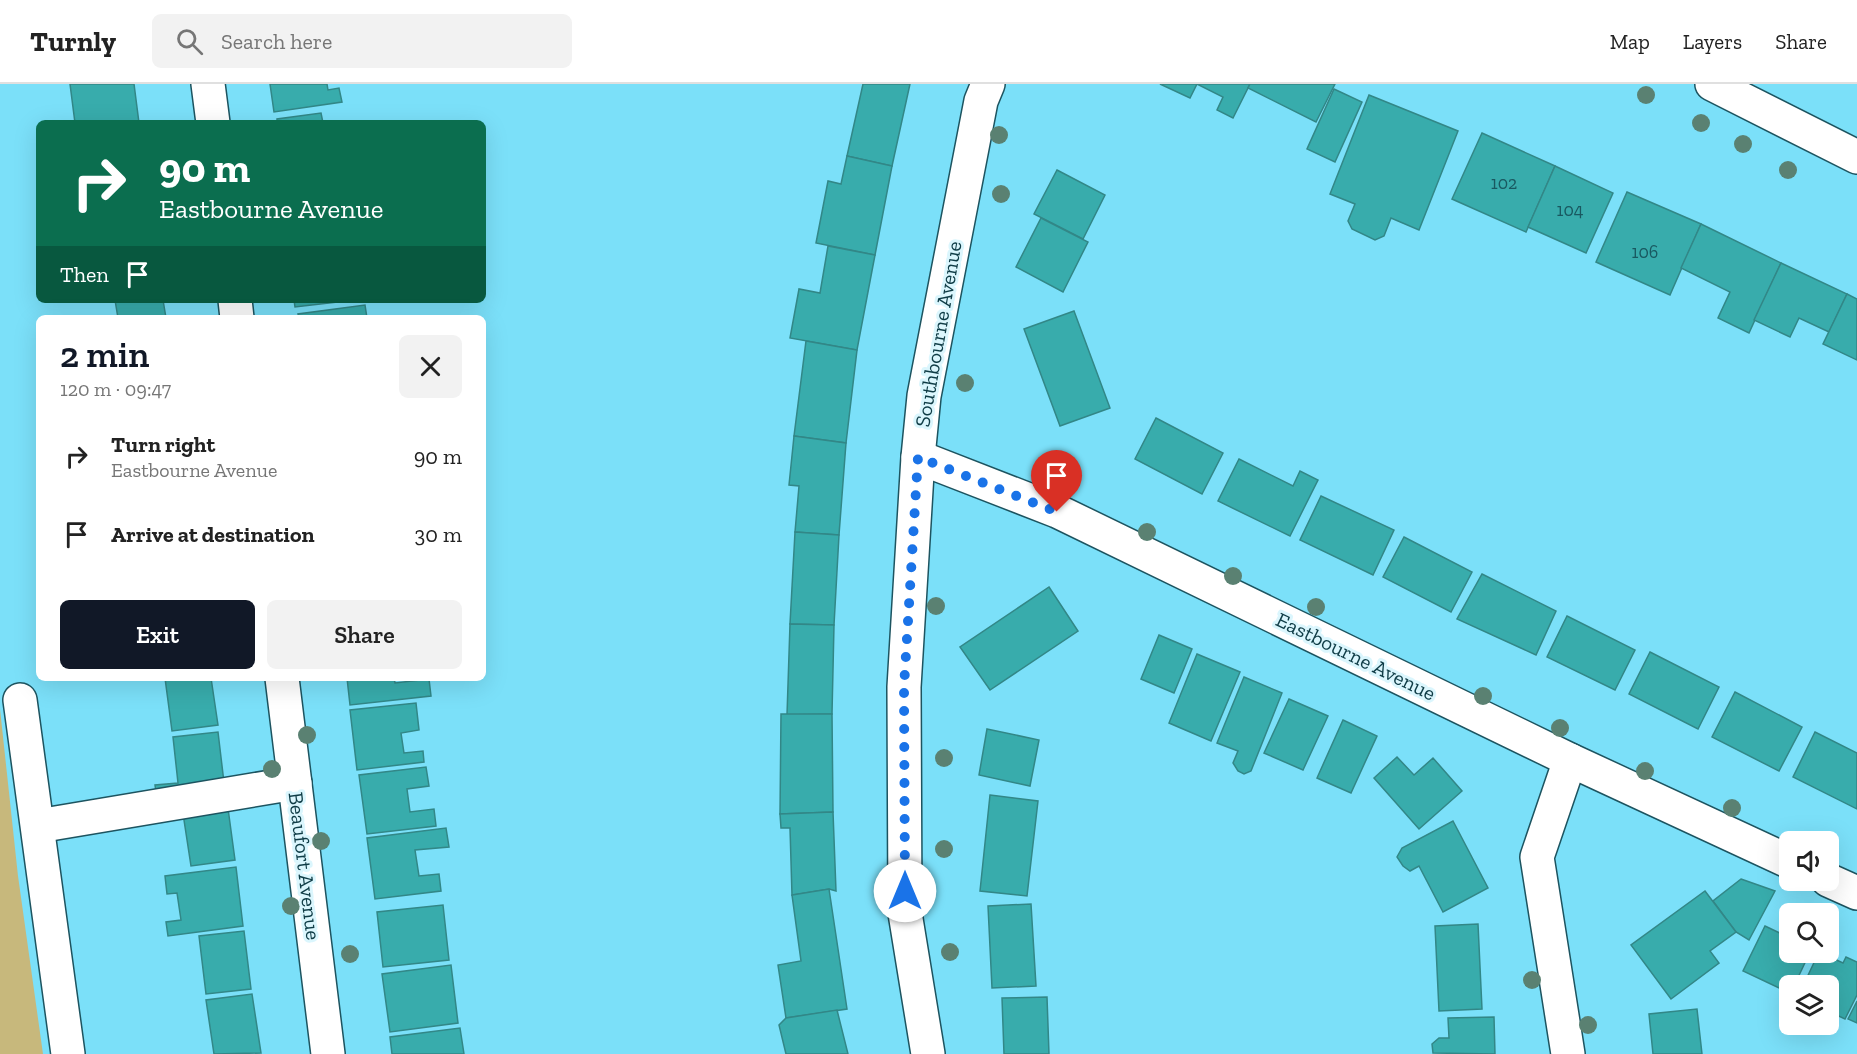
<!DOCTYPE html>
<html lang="en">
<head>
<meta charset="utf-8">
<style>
  body { margin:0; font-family:"Zilla Slab",serif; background:#f2f2f2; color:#222; height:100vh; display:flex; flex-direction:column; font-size:22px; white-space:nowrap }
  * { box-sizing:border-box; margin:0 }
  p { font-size:20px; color:#767676 }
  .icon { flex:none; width:33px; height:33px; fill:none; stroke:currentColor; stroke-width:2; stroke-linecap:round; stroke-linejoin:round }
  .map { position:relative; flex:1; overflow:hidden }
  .side { position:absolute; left:36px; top:231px; width:450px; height:366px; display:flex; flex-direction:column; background:#fff; border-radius:9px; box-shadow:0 6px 24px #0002 }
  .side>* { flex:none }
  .banner { position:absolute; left:36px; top:36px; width:450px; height:183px; border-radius:9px; box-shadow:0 6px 24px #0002; background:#0b6e4f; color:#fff; overflow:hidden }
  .buttons { position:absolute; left:1779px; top:747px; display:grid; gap:12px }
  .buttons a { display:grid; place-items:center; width:60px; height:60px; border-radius:9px; background:#fff; box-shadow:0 6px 24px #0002; font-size:30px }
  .pin { position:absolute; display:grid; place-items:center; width:51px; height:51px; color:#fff; margin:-62px -26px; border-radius:50% 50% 50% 0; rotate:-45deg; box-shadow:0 0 6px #0007 }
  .pin .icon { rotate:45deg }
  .me { position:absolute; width:66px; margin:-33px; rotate:0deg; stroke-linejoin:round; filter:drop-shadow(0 0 4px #0008) }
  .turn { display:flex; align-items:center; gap:21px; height:126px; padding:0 24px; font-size:27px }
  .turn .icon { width:78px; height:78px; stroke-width:2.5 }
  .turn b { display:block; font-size:42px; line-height:51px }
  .then { display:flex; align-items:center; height:57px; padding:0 24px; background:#0003; gap:12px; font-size:22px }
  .round { display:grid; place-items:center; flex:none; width:63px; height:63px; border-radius:9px; background:#f2f2f2 }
  .headline { display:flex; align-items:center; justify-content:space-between; height:102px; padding:0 24px }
  h1 { font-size:36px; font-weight:600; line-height:45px; color:#111827 }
  .cta { display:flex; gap:12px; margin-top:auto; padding:12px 24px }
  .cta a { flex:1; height:69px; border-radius:9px; background:#111827; color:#fff; font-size:24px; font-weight:600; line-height:69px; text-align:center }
  .cta a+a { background:#f2f2f2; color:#222 }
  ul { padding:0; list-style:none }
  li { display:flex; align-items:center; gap:18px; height:78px; padding:0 24px }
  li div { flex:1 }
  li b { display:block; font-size:22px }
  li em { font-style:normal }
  header { display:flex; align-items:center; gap:36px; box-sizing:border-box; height:84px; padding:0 30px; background:#fff; border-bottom:2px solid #e0e0e0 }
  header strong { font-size:28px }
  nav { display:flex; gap:33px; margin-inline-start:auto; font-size:21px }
  .search { width:420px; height:54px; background:#f2f2f2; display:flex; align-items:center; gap:15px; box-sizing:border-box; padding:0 21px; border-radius:9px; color:#767676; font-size:22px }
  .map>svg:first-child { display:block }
  .green { fill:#c7b87c }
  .building { fill:#38acac; stroke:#328787; stroke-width:1.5 }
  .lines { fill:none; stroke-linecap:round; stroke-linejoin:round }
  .minor-casing { stroke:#1d5460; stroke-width:36 }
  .major-casing { stroke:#1d5460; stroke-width:36 }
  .minor { stroke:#fff; stroke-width:33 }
  .major { stroke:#fff; stroke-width:33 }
  .tree { fill:#5a8172 }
  .route { stroke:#1a73e8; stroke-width:10; stroke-dasharray:0 18 }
  .labels { text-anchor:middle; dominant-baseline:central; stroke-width:6; stroke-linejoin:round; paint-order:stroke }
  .number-label { font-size:18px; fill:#195860 }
  .street-label { font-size:21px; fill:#0f3c46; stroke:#dbf6fd }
</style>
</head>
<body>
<header>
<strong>Turnly</strong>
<div class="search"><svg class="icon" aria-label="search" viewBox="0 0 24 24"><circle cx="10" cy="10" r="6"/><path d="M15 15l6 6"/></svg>Search here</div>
<nav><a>Map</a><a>Layers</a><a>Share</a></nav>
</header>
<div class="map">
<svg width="1857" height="970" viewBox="0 0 1857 970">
  <rect width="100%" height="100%" fill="#7be0f9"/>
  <!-- green -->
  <polygon class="green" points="0,625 18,792 43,970 0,970"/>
  <!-- building -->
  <g class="building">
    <polygon points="70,0 134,0 139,39 75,39"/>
    <polygon points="270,0 327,0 328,6 339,4 342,18 274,28"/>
    <polygon points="863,0 910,0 892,82 847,72"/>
    <polygon points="1160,0 1197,0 1190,14"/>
    <polygon points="1197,0 1250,0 1233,34 1217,26 1223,13"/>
    <polygon points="1250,0 1335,0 1316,38 1248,4"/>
    <polygon points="1334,5 1362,18 1335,78 1307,65"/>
    <polygon points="1369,11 1458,47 1419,146 1391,134 1384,152 1375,156 1352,145 1348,137 1355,120 1330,110"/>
    <polygon points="321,29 323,39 277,39 277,35"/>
    <polygon points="1482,49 1555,82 1526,148 1452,115"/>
    <polygon points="847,72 892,82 875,171 816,159 828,97 841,100"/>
    <polygon points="1555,82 1613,109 1586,169 1528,143"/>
    <polygon points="1057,86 1105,111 1083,155 1034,130"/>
    <polygon points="1627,108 1701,140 1670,211 1596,178"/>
    <polygon points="1041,134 1088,158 1063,208 1016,183"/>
    <polygon points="1701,140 1781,179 1749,249 1718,234 1730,208 1681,184"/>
    <polygon points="828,162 875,171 857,266 790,254 799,205 820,209"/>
    <polygon points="1781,179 1847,210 1829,248 1799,234 1790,253 1754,236"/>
    <polygon points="1847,210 1857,215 1857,276 1823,260"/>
    <polygon points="115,216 163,216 166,234 118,234"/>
    <polygon points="294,216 355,216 295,223"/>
    <polygon points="365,221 367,234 299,234 298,230"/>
    <polygon points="1074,227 1110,324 1060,342 1024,245"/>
    <polygon points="806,257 857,266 846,359 794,352"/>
    <polygon points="1156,334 1223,369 1202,410 1135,375"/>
    <polygon points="794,352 846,359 839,451 795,448 799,402 789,401"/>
    <polygon points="1239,375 1293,402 1300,387 1318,396 1290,452 1218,417"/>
    <polygon points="1321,412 1394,446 1373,491 1300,456"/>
    <polygon points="795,448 839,451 834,541 790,540"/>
    <polygon points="1404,453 1472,488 1451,528 1383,493"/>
    <polygon points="1482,490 1556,527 1536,571 1457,535"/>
    <polygon points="1049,503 1078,547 990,606 960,563"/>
    <polygon points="1567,532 1635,566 1615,606 1547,573"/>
    <polygon points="790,540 834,541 832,630 787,631"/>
    <polygon points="1159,551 1192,565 1174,609 1141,595"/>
    <polygon points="1650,568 1719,603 1698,645 1629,610"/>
    <polygon points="1197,570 1240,588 1211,657 1169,639"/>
    <polygon points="1244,593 1282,609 1251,687 1244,690 1238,687 1233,679 1238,667 1217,659"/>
    <polygon points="165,594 211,594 218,641 172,647"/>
    <polygon points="347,594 394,594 395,599 429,595 431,612 350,621"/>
    <polygon points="1735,608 1802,643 1779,687 1712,653"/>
    <polygon points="1289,615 1328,632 1303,686 1264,669"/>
    <polygon points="416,619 419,646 401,649 404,669 423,667 424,678 357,686 350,626"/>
    <polygon points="781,630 832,630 833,728 780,730"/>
    <polygon points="1343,636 1377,652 1351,709 1317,694"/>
    <polygon points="987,645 1039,656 1030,702 979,691"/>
    <polygon points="218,648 225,707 157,715 155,701 178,699 173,653"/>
    <polygon points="1815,648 1857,669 1857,725 1793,693"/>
    <polygon points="1397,673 1414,691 1433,674 1462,707 1419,745 1374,694"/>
    <polygon points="426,683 429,702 407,705 410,728 434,725 436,742 367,750 359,691"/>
    <polygon points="990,711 1038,717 1027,812 980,807"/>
    <polygon points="227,717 235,776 191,782 182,723"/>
    <polygon points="833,728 836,807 829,805 792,811 790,744 781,744 780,730"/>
    <polygon points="1453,737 1488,804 1443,828 1419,782 1410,787 1403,782 1397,773 1402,764"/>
    <polygon points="446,744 449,763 415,766 419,792 439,790 441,807 375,815 367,754"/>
    <polygon points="236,783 243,842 168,852 166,838 181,836 177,809 167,810 165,792"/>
    <polygon points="1741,795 1775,807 1749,856 1736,848 1713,817"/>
    <polygon points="829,805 847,925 786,934 778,881 801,877 792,811"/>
    <polygon points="1705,807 1736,848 1710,867 1719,879 1671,915 1631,861"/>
    <polygon points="1031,820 1036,902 992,904 988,822"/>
    <polygon points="443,821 449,876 383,883 377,828"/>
    <polygon points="1478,840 1482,925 1439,927 1435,842"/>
    <polygon points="1765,842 1788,853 1790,851 1790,868 1810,868 1794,902 1790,902 1790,909 1743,887"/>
    <polygon points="244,847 251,905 206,910 199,852"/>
    <polygon points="1819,868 1843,879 1846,873 1857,878 1857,911 1845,935 1828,927 1828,902 1803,902"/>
    <polygon points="451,881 458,939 390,948 382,890"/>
    <polygon points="252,910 261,969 214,970 206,916"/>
    <polygon points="1047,913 1049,970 1004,970 1002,914"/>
    <polygon points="1857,917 1857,939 1848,935"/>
    <polygon points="1697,925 1702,970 1653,970 1649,930"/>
    <polygon points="837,926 848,970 786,970 779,941 786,934"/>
    <polygon points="1494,933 1495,970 1433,969 1432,960 1439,954 1449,954 1448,934"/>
    <polygon points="460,944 464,970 392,970 390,953"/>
  </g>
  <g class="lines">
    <!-- minor casing -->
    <g class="minor-casing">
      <g id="minor">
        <polyline points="208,0 213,39"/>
        <polyline points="235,216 237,234"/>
        <polyline points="918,373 1057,427 1570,676 1790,778"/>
        <polyline points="282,594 328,970"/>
        <polyline points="20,616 68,970"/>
        <polyline points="38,742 295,699"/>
        <polyline points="1828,796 1857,809"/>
        <polyline points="928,970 905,829 904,603 918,373 924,312 981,17 988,0"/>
        <polyline points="1568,970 1537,773 1570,676"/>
      </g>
    </g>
    <!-- major casing -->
    <g class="major-casing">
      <polyline id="major" points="1712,0 1857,73"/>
    </g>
    <!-- minor -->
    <use href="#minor" class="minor"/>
    <!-- major -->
    <use href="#major" class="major"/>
  </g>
  <!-- trees -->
  <g class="tree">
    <circle cx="1646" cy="11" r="9"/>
    <circle cx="1701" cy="39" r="9"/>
    <circle cx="999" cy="51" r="9"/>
    <circle cx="1743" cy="60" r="9"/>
    <circle cx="1788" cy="86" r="9"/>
    <circle cx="1001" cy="110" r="9"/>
    <circle cx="965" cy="299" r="9"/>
    <circle cx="1067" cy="403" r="9"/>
    <circle cx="1147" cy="448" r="9"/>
    <circle cx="1233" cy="492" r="9"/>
    <circle cx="936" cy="522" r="9"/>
    <circle cx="1316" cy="523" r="9"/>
    <circle cx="1483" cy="612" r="9"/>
    <circle cx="1560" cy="644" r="9"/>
    <circle cx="307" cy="651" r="9"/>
    <circle cx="944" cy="674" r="9"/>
    <circle cx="272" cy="685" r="9"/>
    <circle cx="1645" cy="687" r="9"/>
    <circle cx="1732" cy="724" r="9"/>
    <circle cx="321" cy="757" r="9"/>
    <circle cx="944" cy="765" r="9"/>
    <circle cx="291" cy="822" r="9"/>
    <circle cx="950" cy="868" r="9"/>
    <circle cx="350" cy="870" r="9"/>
    <circle cx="1532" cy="896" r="9"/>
    <circle cx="1588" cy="941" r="9"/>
  </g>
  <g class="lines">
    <!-- route -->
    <polyline class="route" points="905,807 904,603 918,373 1057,428"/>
  </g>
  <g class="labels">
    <!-- number labels -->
    <g class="number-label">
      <text x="1504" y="99">102</text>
      <text x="1570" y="126">104</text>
      <text x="1645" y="168">106</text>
    </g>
    <!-- street labels -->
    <g class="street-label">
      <text transform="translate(938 250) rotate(-80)">Southbourne Avenue</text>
      <text transform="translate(1356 572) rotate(26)">Eastbourne Avenue</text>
      <text transform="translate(305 782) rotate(83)">Beaufort Avenue</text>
    </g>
  </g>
</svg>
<div class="buttons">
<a><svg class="icon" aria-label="sound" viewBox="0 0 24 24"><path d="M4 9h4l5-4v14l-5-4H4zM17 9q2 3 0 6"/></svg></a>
<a><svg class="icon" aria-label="search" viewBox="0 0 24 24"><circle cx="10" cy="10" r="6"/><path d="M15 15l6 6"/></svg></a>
<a><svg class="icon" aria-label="layers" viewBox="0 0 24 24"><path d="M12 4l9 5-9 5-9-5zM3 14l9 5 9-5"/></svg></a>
</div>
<div class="pin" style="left:1057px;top:428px;background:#d93025"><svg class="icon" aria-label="arrive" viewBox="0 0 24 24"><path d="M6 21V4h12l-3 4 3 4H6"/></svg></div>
<svg class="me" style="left:905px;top:807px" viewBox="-20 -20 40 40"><circle r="19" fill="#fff"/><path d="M0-13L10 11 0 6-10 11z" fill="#1a73e8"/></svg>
<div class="banner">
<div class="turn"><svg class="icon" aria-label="right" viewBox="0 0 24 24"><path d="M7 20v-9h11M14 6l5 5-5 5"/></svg><div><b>90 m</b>Eastbourne Avenue</div></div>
<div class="then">Then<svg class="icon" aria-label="arrive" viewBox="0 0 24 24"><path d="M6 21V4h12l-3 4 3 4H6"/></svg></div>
</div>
<section class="side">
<div class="headline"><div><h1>2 min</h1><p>120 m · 09:47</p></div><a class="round"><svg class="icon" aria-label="close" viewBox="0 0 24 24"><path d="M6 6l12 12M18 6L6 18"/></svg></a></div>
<ul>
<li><svg class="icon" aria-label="right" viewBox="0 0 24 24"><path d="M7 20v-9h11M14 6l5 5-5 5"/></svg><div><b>Turn right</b><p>Eastbourne Avenue</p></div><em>90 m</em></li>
<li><svg class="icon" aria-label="arrive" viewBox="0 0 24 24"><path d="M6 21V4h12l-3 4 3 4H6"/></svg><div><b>Arrive at destination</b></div><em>30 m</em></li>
</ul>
<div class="cta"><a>Exit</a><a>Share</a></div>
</section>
</div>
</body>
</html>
